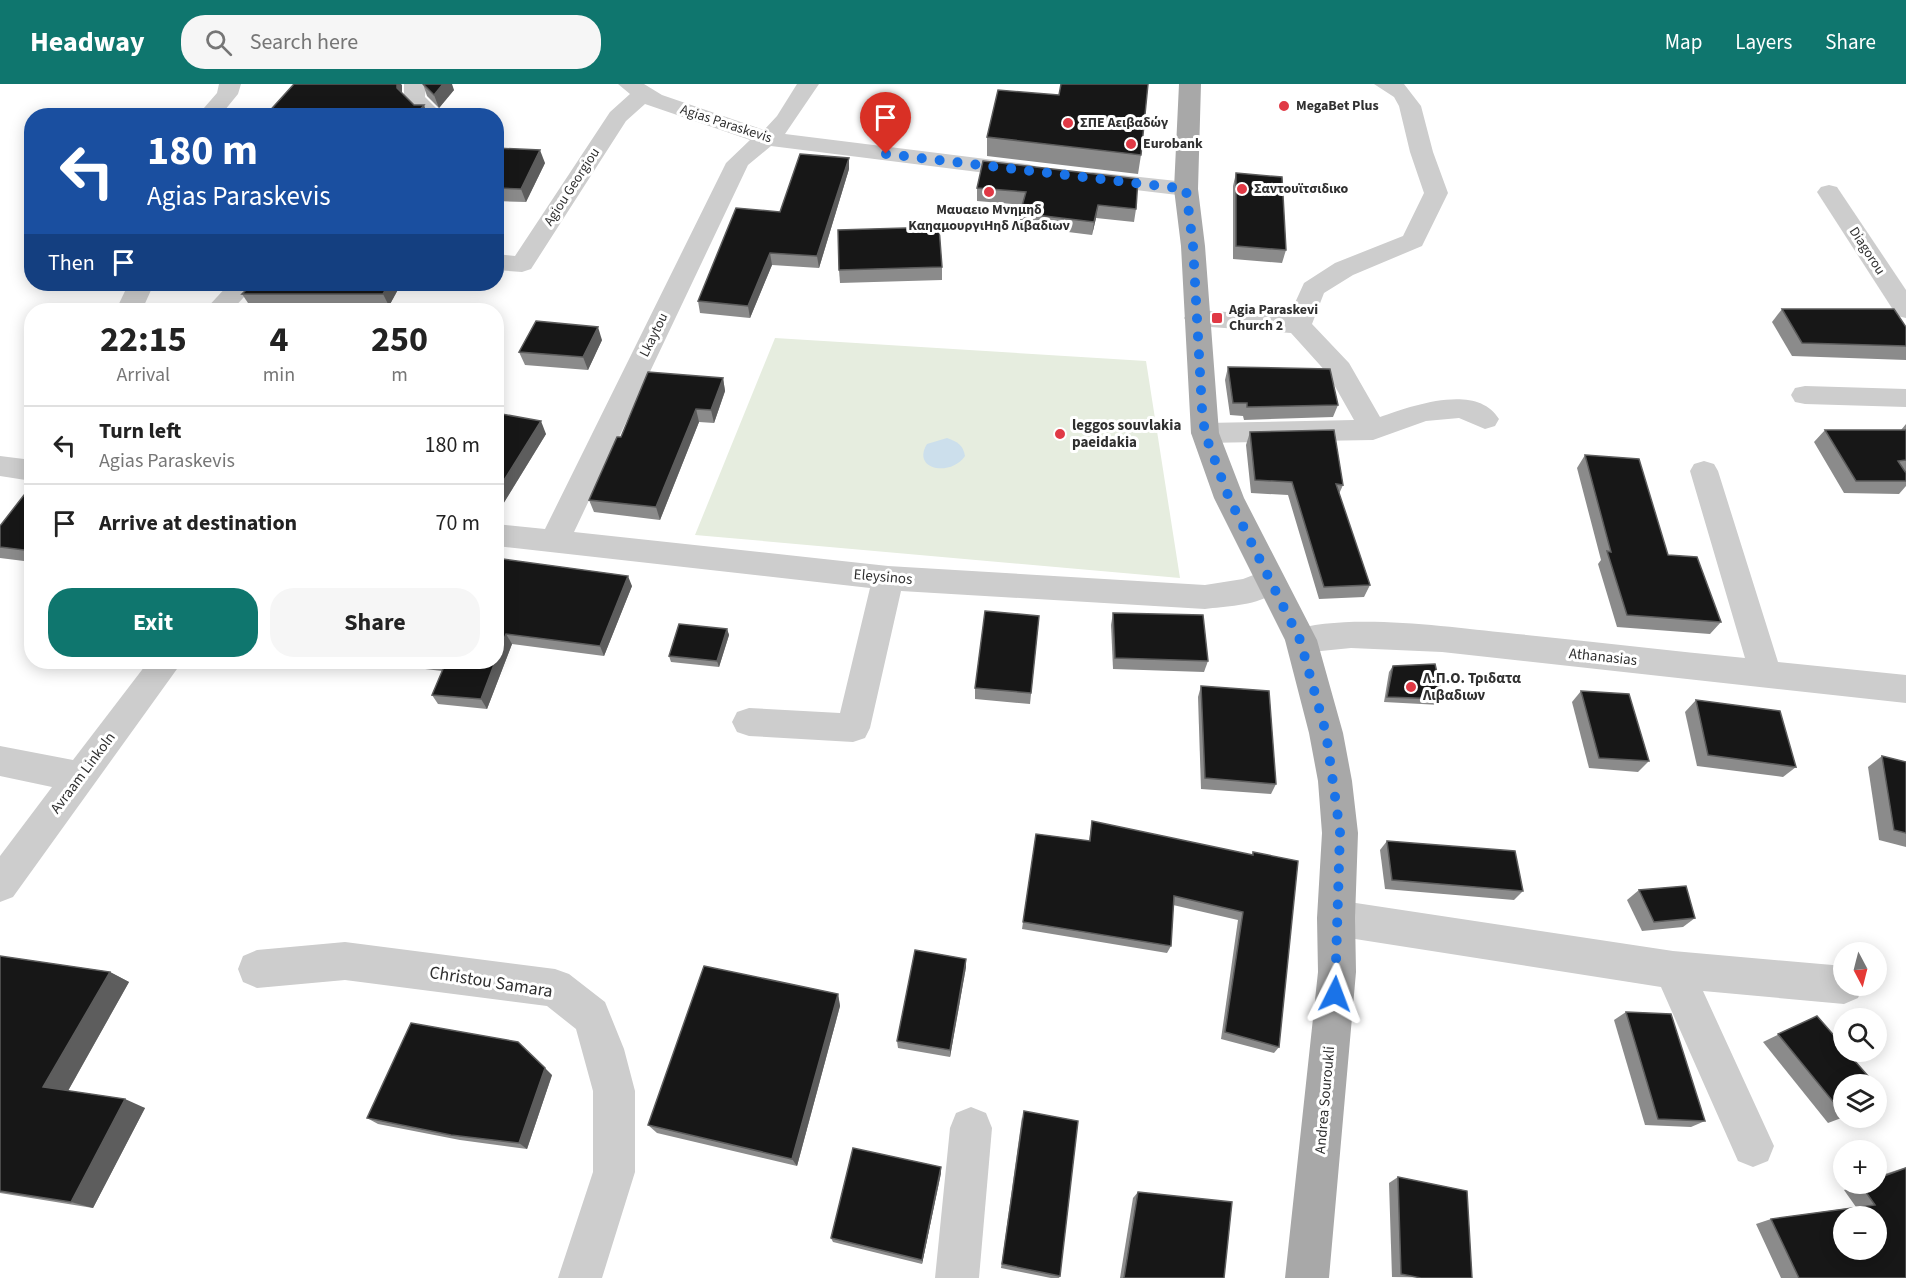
<!DOCTYPE html>
<html lang="en">
<head>
<meta charset="utf-8">
<style>
  body { margin:0; font-family:"Source Sans 3",sans-serif; background:#f6f6f6; color:#222; height:100vh; display:flex; flex-direction:column; font-size:22px; white-space:nowrap }
  * { box-sizing:border-box; margin:0 }
  p { font-size:20px; color:#767676 }
  .icon { flex:none; width:33px; height:33px; fill:none; stroke:currentColor; stroke-width:2; stroke-linecap:round; stroke-linejoin:round }
  .map { position:relative; flex:1; overflow:hidden }
  .drawer { position:absolute; left:24px; top:219px; width:480px; height:366px; display:flex; flex-direction:column; background:#fff; border-radius:24px; box-shadow:0 3px 15px #0003 }
  .drawer>* { flex:none }
  .hud { position:absolute; left:24px; top:24px; width:480px; height:183px; border-radius:24px; box-shadow:0 3px 15px #0003; background:#1a4fa0; color:#fff; overflow:hidden }
  .needle { width:39px; rotate:173deg }
  .fabs { position:absolute; left:1833px; top:858px; display:grid; gap:12px }
  .fabs a { display:grid; place-items:center; width:54px; height:54px; border-radius:50%; background:#fff; box-shadow:0 3px 15px #0003; font-size:30px }
  .pin { position:absolute; display:grid; place-items:center; width:51px; height:51px; color:#fff; margin:-62px -26px; border-radius:50% 50% 50% 0; rotate:-45deg; box-shadow:0 0 6px #0007 }
  .pin .icon { rotate:45deg }
  .me { position:absolute; width:66px; margin:-33px; rotate:3deg; stroke-linejoin:round; filter:drop-shadow(0 0 4px #0008) }
  .turn { display:flex; align-items:center; gap:21px; height:126px; padding:0 24px; font-size:27px }
  .turn .icon { width:78px; height:78px; stroke-width:2.5 }
  .turn b { display:block; font-size:42px; line-height:51px }
  .then { display:flex; align-items:center; height:57px; padding:0 24px; background:#0003; gap:12px; font-size:22px }
  .eta { display:flex; justify-content:space-evenly; align-items:center; height:102px; text-align:center }
  .eta b { font-size:36px; font-weight:700; line-height:42px }
  .cta { display:flex; gap:12px; margin-top:auto; padding:12px 24px }
  .cta a { flex:1; height:69px; border-radius:24px; background:#0f766e; color:#fff; font-size:24px; font-weight:700; line-height:69px; text-align:center }
  .cta a+a { background:#f6f6f6; color:#222 }
  ul { padding:0; list-style:none }
  li { display:flex; align-items:center; gap:18px; height:78px; padding:0 24px; border-top:2px solid #e0e0e0 }
  li div { flex:1 }
  li b { display:block; font-size:22px }
  li em { font-style:normal }
  header { display:flex; align-items:center; gap:36px; box-sizing:border-box; height:84px; padding:0 30px; background:#0f766e; color:#fff }
  header strong { font-size:28px }
  nav { display:flex; gap:33px; margin-inline-start:auto; font-size:21px }
  .search { width:420px; height:54px; background:#f6f6f6; display:flex; align-items:center; gap:15px; box-sizing:border-box; padding:0 21px; border-radius:24px; color:#767676; font-size:22px }
  .map>svg:first-child { display:block }
  .green { fill:#e6eddf }
  .water { fill:#ccdfec }
  .lines { fill:none; stroke-linecap:round; stroke-linejoin:round }
  .minor { fill:#cdcdcd; fill-rule:evenodd }
  .major { fill:#a8a8a8; fill-rule:evenodd }
  .wall { fill:#8b8b8b }
  .shaded-wall { fill:#5d5d5d }
  .building { fill:#171717; stroke:#5d5d5d; stroke-width:1.5; fill-rule:evenodd }
  .route { stroke:#1a73e8; stroke-width:10; stroke-dasharray:0 18 }
  .poi-dot { fill:#e03945; stroke:#fff; stroke-width:2 }
  .labels { text-anchor:middle; dominant-baseline:central; stroke-width:6; stroke-linejoin:round; paint-order:stroke }
  .far-poi-label { font-size:14px; font-weight:bold; fill:#303030; stroke:#fff; text-anchor:start }
  .far-street-label { font-size:14px; fill:#303030; stroke:#fff }
  .poi-label { font-size:15px; font-weight:bold; fill:#303030; stroke:#fff; text-anchor:start }
  .street-label { font-size:15px; fill:#303030; stroke:#fff }
  .near-street-label { font-size:18px; fill:#303030; stroke:#fff }
</style>
</head>
<body>
<header>
<strong>Headway</strong>
<div class="search"><svg class="icon" aria-label="search" viewBox="0 0 24 24"><circle cx="10" cy="10" r="6"/><path d="M15 15l6 6"/></svg>Search here</div>
<nav><a>Map</a><a>Layers</a><a>Share</a></nav>
</header>
<div class="map">
<svg width="1906" height="1194" viewBox="0 0 1906 1194">
  <rect width="100%" height="100%" fill="#fff"/>
  <!-- green -->
  <polygon class="green" points="775,254 1146,277 1180,494 695,451"/>
  <!-- water -->
  <path class="water" d="M 947,354 C 958,358 963,361 965,372 C 951,393 911,386 927,360 Z"/>
  <g class="lines">
    <!-- minor -->
    <g class="minor">
      <polygon points="219,0 241,0 238,10 220,32 197,32 217,9"/>
      <polygon points="404,0 426,0 425,13 444,32 421,32 404,15"/>
      <path d="M 618,0 L 644,0 L 662,11 L 764,46 L 777,32 L 797,0 L 819,0 L 785,50 L 1027,80 L 1035,82 L 1039,87 L 1035,92 L 1027,94 L 771,62 L 748,81 L 574,448 L 888,482 L 1205,501 L 1243,495 L 1269,485 L 1280,488 L 1285,497 C 1271,522 1230,522 1205,525 L 901,507 L 870,644 L 865,654 L 853,658 L 749,652 L 737,648 L 732,638 L 737,628 L 749,624 L 840,629 L 870,504 L 496,462 L 496,440 L 545,445 L 726,79 L 750,56 L 645,20 L 626,37 L 531,185 L 522,188 L 496,186 L 496,170 L 515,172 L 610,28 L 630,10 Z"/>
      <path d="M 1374,0 L 1404,0 L 1421,22 L 1433,68 L 1448,109 L 1422,162 L 1353,191 L 1324,209 L 1312,240 L 1349,279 L 1380,333 C 1411,322 1477,298 1499,335 L 1495,342 L 1485,345 L 1459,334 L 1426,337 L 1373,356 L 1205,359 L 1195,356 L 1191,349 L 1195,342 L 1205,339 L 1354,336 L 1328,290 L 1291,249 L 1197,242 L 1188,240 L 1184,234 L 1188,228 L 1197,226 L 1289,232 L 1304,199 L 1335,179 L 1403,152 L 1424,109 L 1410,68 L 1399,22 L 1394,13 Z"/>
      <polygon points="1093,88 1186,98 1194,100 1198,105 1194,110 1186,112 1085,100 1081,95 1085,90"/>
      <polygon points="1829,101 1837,103 1906,206 1906,234 1897,232 1817,108 1821,103"/>
      <polygon points="123,200 149,200 152,204 142,226 116,226 126,205"/>
      <polygon points="229,200 256,200 232,226 205,226"/>
      <polygon points="1805,302 1906,305 1906,323 1805,320 1795,318 1791,311 1795,304"/>
      <polygon points="0,372 32,376 32,397 0,392"/>
      <path d="M 1704,377 L 1714,380 L 1718,387 L 1778,578 L 1906,591 L 1906,619 L 1442,568 L 1351,564 L 1301,569 L 1290,565 L 1285,556 L 1290,547 C 1346,528 1448,543 1508,549 C 1587,557 1666,566 1745,574 L 1690,387 L 1694,380 Z"/>
      <polygon points="148,578 182,578 13,813 0,818 0,772 52,703 0,692 0,662 73,676"/>
      <polygon points="1336,816 1673,867 1844,882 1844,902 1863,902 1858,914 1844,920 1703,907 1774,1062 1768,1077 1753,1083 1738,1077 1661,903 1336,852 1323,847 1317,834 1323,821"/>
      <polygon points="345,858 555,885 569,890 605,918 624,965 635,1007 635,1088 602,1194 558,1194 593,1088 593,1007 576,945 547,922 345,896 257,904 243,898 238,885 243,872 257,866"/>
      <polygon points="971,1023 986,1029 992,1044 979,1194 935,1194 950,1044 956,1029"/>
    </g>
    <!-- major -->
    <polygon class="major" points="1179,0 1201,0 1198,105 1205,162 1219,349 1244,414 1317,556 1343,649 1352,697 1358,749 1355,834 1356,888 1329,1194 1285,1194 1318,888 1317,834 1322,749 1318,697 1309,649 1285,556 1214,414 1191,349 1181,162 1174,105"/>
  </g>
  <!-- wall -->
  <g class="wall">
    <polygon points="423,0 454,6 439,24 427,12"/>
    <polygon points="987,53 1141,71 1138,90 987,72"/>
    <polygon points="496,64 545,79 526,118 496,117"/>
    <polygon points="983,77 1136,125 1134,138 1096,134 1092,151 1020,142 1020,129 1023,121 977,117 977,104"/>
    <polygon points="849,85 819,184 772,181 750,234 700,229 698,217 780,128"/>
    <polygon points="1236,89 1286,166 1282,179 1233,175 1233,102"/>
    <polygon points="942,183 942,196 840,199 839,186"/>
    <polygon points="401,200 389,222 250,222 242,210"/>
    <polygon points="1782,225 1906,243 1906,276 1792,272 1772,238"/>
    <polygon points="602,256 588,286 525,281 519,268"/>
    <polygon points="1228,283 1338,321 1333,333 1244,336 1243,332 1230,331 1225,296"/>
    <polygon points="723,294 725,307 714,339 699,338 660,436 594,428 589,416 621,353"/>
    <polygon points="496,329 546,350 500,425 496,424"/>
    <polygon points="1906,340 1906,402 1899,410 1844,409 1814,358 1825,346 1901,346"/>
    <polygon points="1250,348 1343,401 1339,410 1370,501 1364,513 1319,515 1288,411 1251,409 1246,361"/>
    <polygon points="1585,371 1721,538 1710,550 1617,543 1598,480 1601,476 1577,384"/>
    <polygon points="32,412 32,478 0,474 0,442"/>
    <polygon points="496,474 632,502 604,572 512,560 487,625 438,620 432,611 442,587 366,578 496,578"/>
    <polygon points="1113,529 1208,577 1204,588 1113,585 1111,541"/>
    <polygon points="1039,532 1030,620 975,615 975,604"/>
    <polygon points="727,545 729,551 719,583 671,578 669,572"/>
    <polygon points="1393,582 1443,615 1440,621 1384,618 1389,588"/>
    <polygon points="1201,602 1276,700 1271,710 1201,705 1198,613"/>
    <polygon points="1581,607 1649,677 1638,688 1589,684 1572,618"/>
    <polygon points="1696,616 1796,683 1783,693 1697,682 1685,628"/>
    <polygon points="1882,672 1906,678 1906,763 1879,756 1868,683"/>
    <polygon points="1092,737 1252,771 1253,768 1279,963 1274,969 1221,955 1238,836 1173,821 1171,862 1167,869 1022,845 1036,750 1089,757"/>
    <polygon points="1387,757 1523,807 1514,816 1385,805 1380,766"/>
    <polygon points="1639,806 1695,834 1683,843 1642,847 1627,816"/>
    <polygon points="0,872 110,888 129,898 68,1007 145,1024 93,1124 0,1109"/>
    <polygon points="966,875 966,883 950,973 898,964 897,957"/>
    <polygon points="838,910 840,922 797,1082 657,1049 648,1041"/>
    <polygon points="1626,928 1705,1037 1691,1043 1645,1041 1614,936"/>
    <polygon points="1817,932 1844,1000 1844,1033 1828,1039 1763,958"/>
    <polygon points="552,991 527,1065 460,1056 378,1040 367,1034"/>
    <polygon points="1022,1033 1060,1192 1059,1194 1051,1194 1001,1184"/>
    <polygon points="941,1083 941,1089 922,1180 833,1158 831,1154"/>
    <polygon points="1906,1083 1906,1194 1781,1194 1756,1140 1771,1135 1856,1123 1844,1106 1861,1100 1876,1100 1876,1093"/>
    <polygon points="1398,1093 1472,1194 1392,1193 1389,1099"/>
    <polygon points="1138,1108 1224,1194 1120,1194 1133,1114"/>
  </g>
  <!-- shaded-wall -->
  <g class="shaded-wall">
    <polygon points="397,0 401,0 402,1 402,17 397,4"/>
    <polygon points="443,0 452,0 454,6 439,24 434,11"/>
    <polygon points="424,21 428,32 415,32"/>
    <polygon points="540,66 545,79 526,118 521,105"/>
    <polygon points="849,74 849,85 819,184 817,172"/>
    <polygon points="1098,121 1096,134 1092,151 1094,138"/>
    <polygon points="770,169 772,181 750,234 748,222"/>
    <polygon points="389,200 401,200 389,222 383,210"/>
    <polygon points="598,243 602,256 588,286 583,273"/>
    <polygon points="723,294 725,307 714,339 711,326"/>
    <polygon points="696,325 699,338 660,436 656,423"/>
    <polygon points="541,337 546,350 500,425 496,417 496,409"/>
    <polygon points="628,492 632,502 604,572 600,562"/>
    <polygon points="727,545 729,551 719,583 717,577"/>
    <polygon points="506,550 512,560 487,625 481,615 495,578 496,578 496,575"/>
    <polygon points="966,875 966,883 950,973 950,966"/>
    <polygon points="110,888 129,898 65,1012 43,1003"/>
    <polygon points="838,910 840,922 797,1082 792,1075"/>
    <polygon points="545,984 552,991 527,1065 519,1059"/>
    <polygon points="125,1015 145,1024 93,1124 71,1118"/>
    <polygon points="941,1083 941,1089 922,1180 922,1176"/>
  </g>
  <!-- building -->
  <g class="building">
    <polygon points="294,0 397,0 397,4 414,21 424,21 415,32 265,32"/>
    <polygon points="423,0 443,0 434,11"/>
    <polygon points="1061,0 1148,0 1141,71 987,53 998,6 1059,11"/>
    <polygon points="496,64 540,66 521,105 496,104"/>
    <polygon points="800,70 849,74 817,172 770,169 748,222 698,217 736,124 780,128"/>
    <polygon points="983,77 1138,95 1136,125 1098,121 1094,138 1020,129 1026,108 977,104"/>
    <polygon points="1236,89 1282,93 1286,166 1236,162"/>
    <polygon points="939,143 942,183 839,186 838,146"/>
    <polygon points="252,200 389,200 383,210 242,210"/>
    <polygon points="1782,225 1894,225 1906,243 1906,262 1802,259"/>
    <polygon points="536,237 598,243 583,273 519,268"/>
    <polygon points="1228,283 1330,285 1338,321 1247,323 1247,319 1233,319"/>
    <polygon points="648,288 723,294 711,326 696,325 656,423 589,416 617,353 621,353"/>
    <polygon points="496,329 541,337 496,409"/>
    <polygon points="1334,346 1343,401 1336,400 1370,501 1324,503 1292,398 1255,396 1250,348"/>
    <polygon points="1825,346 1906,346 1906,376 1898,377 1906,389 1906,397 1856,397"/>
    <polygon points="1585,371 1639,375 1668,471 1697,473 1721,538 1627,531 1607,467 1611,468"/>
    <polygon points="24,411 32,412 32,467 0,463 0,442"/>
    <polygon points="496,474 628,492 600,562 506,550 496,575"/>
    <polygon points="985,527 1039,532 1031,609 975,604"/>
    <polygon points="1113,529 1203,531 1208,577 1115,574"/>
    <polygon points="679,540 727,545 717,577 669,572"/>
    <polygon points="439,578 495,578 481,615 432,611 446,578"/>
    <polygon points="1435,580 1443,615 1387,613 1393,582"/>
    <polygon points="1201,602 1269,607 1276,700 1205,694"/>
    <polygon points="1581,607 1629,610 1649,677 1599,674"/>
    <polygon points="1696,616 1780,627 1796,683 1708,671"/>
    <polygon points="1882,672 1906,678 1906,749 1894,746"/>
    <polygon points="1092,737 1253,771 1253,768 1298,777 1279,963 1225,948 1243,828 1174,812 1171,862 1023,838 1036,750 1090,757"/>
    <polygon points="1387,757 1515,767 1523,807 1392,796"/>
    <polygon points="1686,802 1695,834 1654,838 1639,806"/>
    <polygon points="915,866 966,875 950,966 897,957"/>
    <polygon points="0,872 110,888 43,1003 125,1015 71,1118 0,1107"/>
    <polygon points="704,882 838,910 792,1075 648,1041"/>
    <polygon points="1626,928 1671,930 1705,1037 1658,1035"/>
    <polygon points="1817,932 1844,963 1844,968 1847,968 1875,1000 1844,1000 1844,1031 1778,950"/>
    <polygon points="411,939 518,958 545,984 519,1059 451,1051 367,1034"/>
    <polygon points="1876,1002 1885,1013 1876,1017"/>
    <polygon points="1024,1027 1078,1037 1060,1192 1002,1180"/>
    <polygon points="853,1064 941,1083 922,1176 831,1154"/>
    <path d="M 1906,1084 L 1906,1194 L 1799,1194 L 1771,1135 L 1875,1121 L 1861,1101 L 1865,1100 L 1876,1100 L 1876,1095 ZM 1844,1132 L 1876,1132 L 1876,1166 L 1844,1166 Z"/>
    <polygon points="1398,1093 1467,1107 1472,1194 1421,1194 1401,1190"/>
    <polygon points="1138,1108 1232,1118 1224,1194 1124,1194"/>
  </g>
  <g class="lines">
    <!-- route -->
    <polyline class="route" points="886,70 1186,105 1193,162 1202,325 1205,350 1229,414 1300,556 1326,649 1340,748 1335,910"/>
  </g>
  <!-- markers -->
  <g class="poi-dot">
    <circle cx="1284" cy="22" r="6"/>
    <circle cx="1068" cy="39" r="6"/>
    <circle cx="1131" cy="60" r="6"/>
    <circle cx="1242" cy="105" r="6"/>
    <circle cx="989" cy="108" r="6"/>
    <rect x="1211" y="228" width="12" height="12" rx="3"/>
    <circle cx="1060" cy="350" r="6"/>
    <circle cx="1411" cy="603" r="6"/>
  </g>
  <g class="labels">
    <!-- far-poi labels -->
    <g class="far-poi-label">
      <text x="1296" y="22">MegaBet Plus</text>
      <text x="1080" y="39">ΣΠΕ Αειβαδώγ</text>
      <text x="1143" y="60">Eurobank</text>
      <text x="1254" y="105">Σαντουϊτσιδικο</text>
      <text x="989" y="126" text-anchor="middle">Μαυαειο Μνημηδ<tspan x="989" dy="16">ΚαηαμουργιΗηδ Λιβαδιων</tspan></text>
      <text x="1229" y="226">Agia Paraskevi<tspan x="1229" dy="16">Church 2</tspan></text>
    </g>
    <!-- far-street labels -->
    <g class="far-street-label">
      <text transform="translate(726 40) rotate(18)">Agias Paraskevis</text>
      <text transform="translate(572 103) rotate(-57)">Agiou Georgiou</text>
      <text transform="translate(1867 167) rotate(57)">Diagorou</text>
      <text transform="translate(654 251) rotate(-64)">Lkaytou</text>
    </g>
    <!-- poi labels -->
    <g class="poi-label">
      <text x="1072" y="341">leggos souvlakia<tspan x="1072" dy="17">paeidakia</tspan></text>
      <text x="1423" y="594">Λ.Π.Ο. Τριδατα<tspan x="1423" dy="17">Λιβαδιων</tspan></text>
    </g>
    <!-- street labels -->
    <g class="street-label">
      <text transform="translate(883 493) rotate(5)">Eleysinos</text>
      <text transform="translate(1603 573) rotate(6)">Athanasias</text>
      <text transform="translate(83 689) rotate(-53)">Avraam Linkoln</text>
      <text transform="translate(1325 1016) rotate(-85)">Andrea Souroukli</text>
    </g>
    <!-- near-street labels -->
    <g class="near-street-label">
      <text transform="translate(491 898) rotate(9)">Christou Samara</text>
    </g>
  </g>
</svg>
<div class="fabs">
<a><svg class="needle" viewBox="-14 -14 28 28"><path d="M0-13l5 13h-10z" fill="#e53935"/><path d="M0 13l5-13h-10z" fill="#767676"/></svg></a>
<a><svg class="icon" aria-label="search" viewBox="0 0 24 24"><circle cx="10" cy="10" r="6"/><path d="M15 15l6 6"/></svg></a>
<a><svg class="icon" aria-label="layers" viewBox="0 0 24 24"><path d="M12 4l9 5-9 5-9-5zM3 14l9 5 9-5"/></svg></a>
<a>+</a>
<a>−</a>
</div>
<div class="pin" style="left:886px;top:70px;background:#d93025"><svg class="icon" aria-label="arrive" viewBox="0 0 24 24"><path d="M6 21V4h12l-3 4 3 4H6"/></svg></div>
<svg class="me" style="left:1335px;top:910px" viewBox="-20 -20 40 40"><path d="M0-17L14 15 0 8-14 15z" fill="#1a73e8" stroke="#fff" stroke-width="4"/></svg>
<div class="hud">
<div class="turn"><svg class="icon" aria-label="left" viewBox="0 0 24 24"><path d="M17 20v-9H6M10 6l-5 5 5 5"/></svg><div><b>180 m</b>Agias Paraskevis</div></div>
<div class="then">Then<svg class="icon" aria-label="arrive" viewBox="0 0 24 24"><path d="M6 21V4h12l-3 4 3 4H6"/></svg></div>
</div>
<section class="drawer">
<div class="eta">
<div><b>22:15</b><p>Arrival</p></div>
<div><b>4</b><p>min</p></div>
<div><b>250</b><p>m</p></div>
</div>
<ul>
<li><svg class="icon" aria-label="left" viewBox="0 0 24 24"><path d="M17 20v-9H6M10 6l-5 5 5 5"/></svg><div><b>Turn left</b><p>Agias Paraskevis</p></div><em>180 m</em></li>
<li><svg class="icon" aria-label="arrive" viewBox="0 0 24 24"><path d="M6 21V4h12l-3 4 3 4H6"/></svg><div><b>Arrive at destination</b></div><em>70 m</em></li>
</ul>
<div class="cta"><a>Exit</a><a>Share</a></div>
</section>
</div>
</body>
</html>
